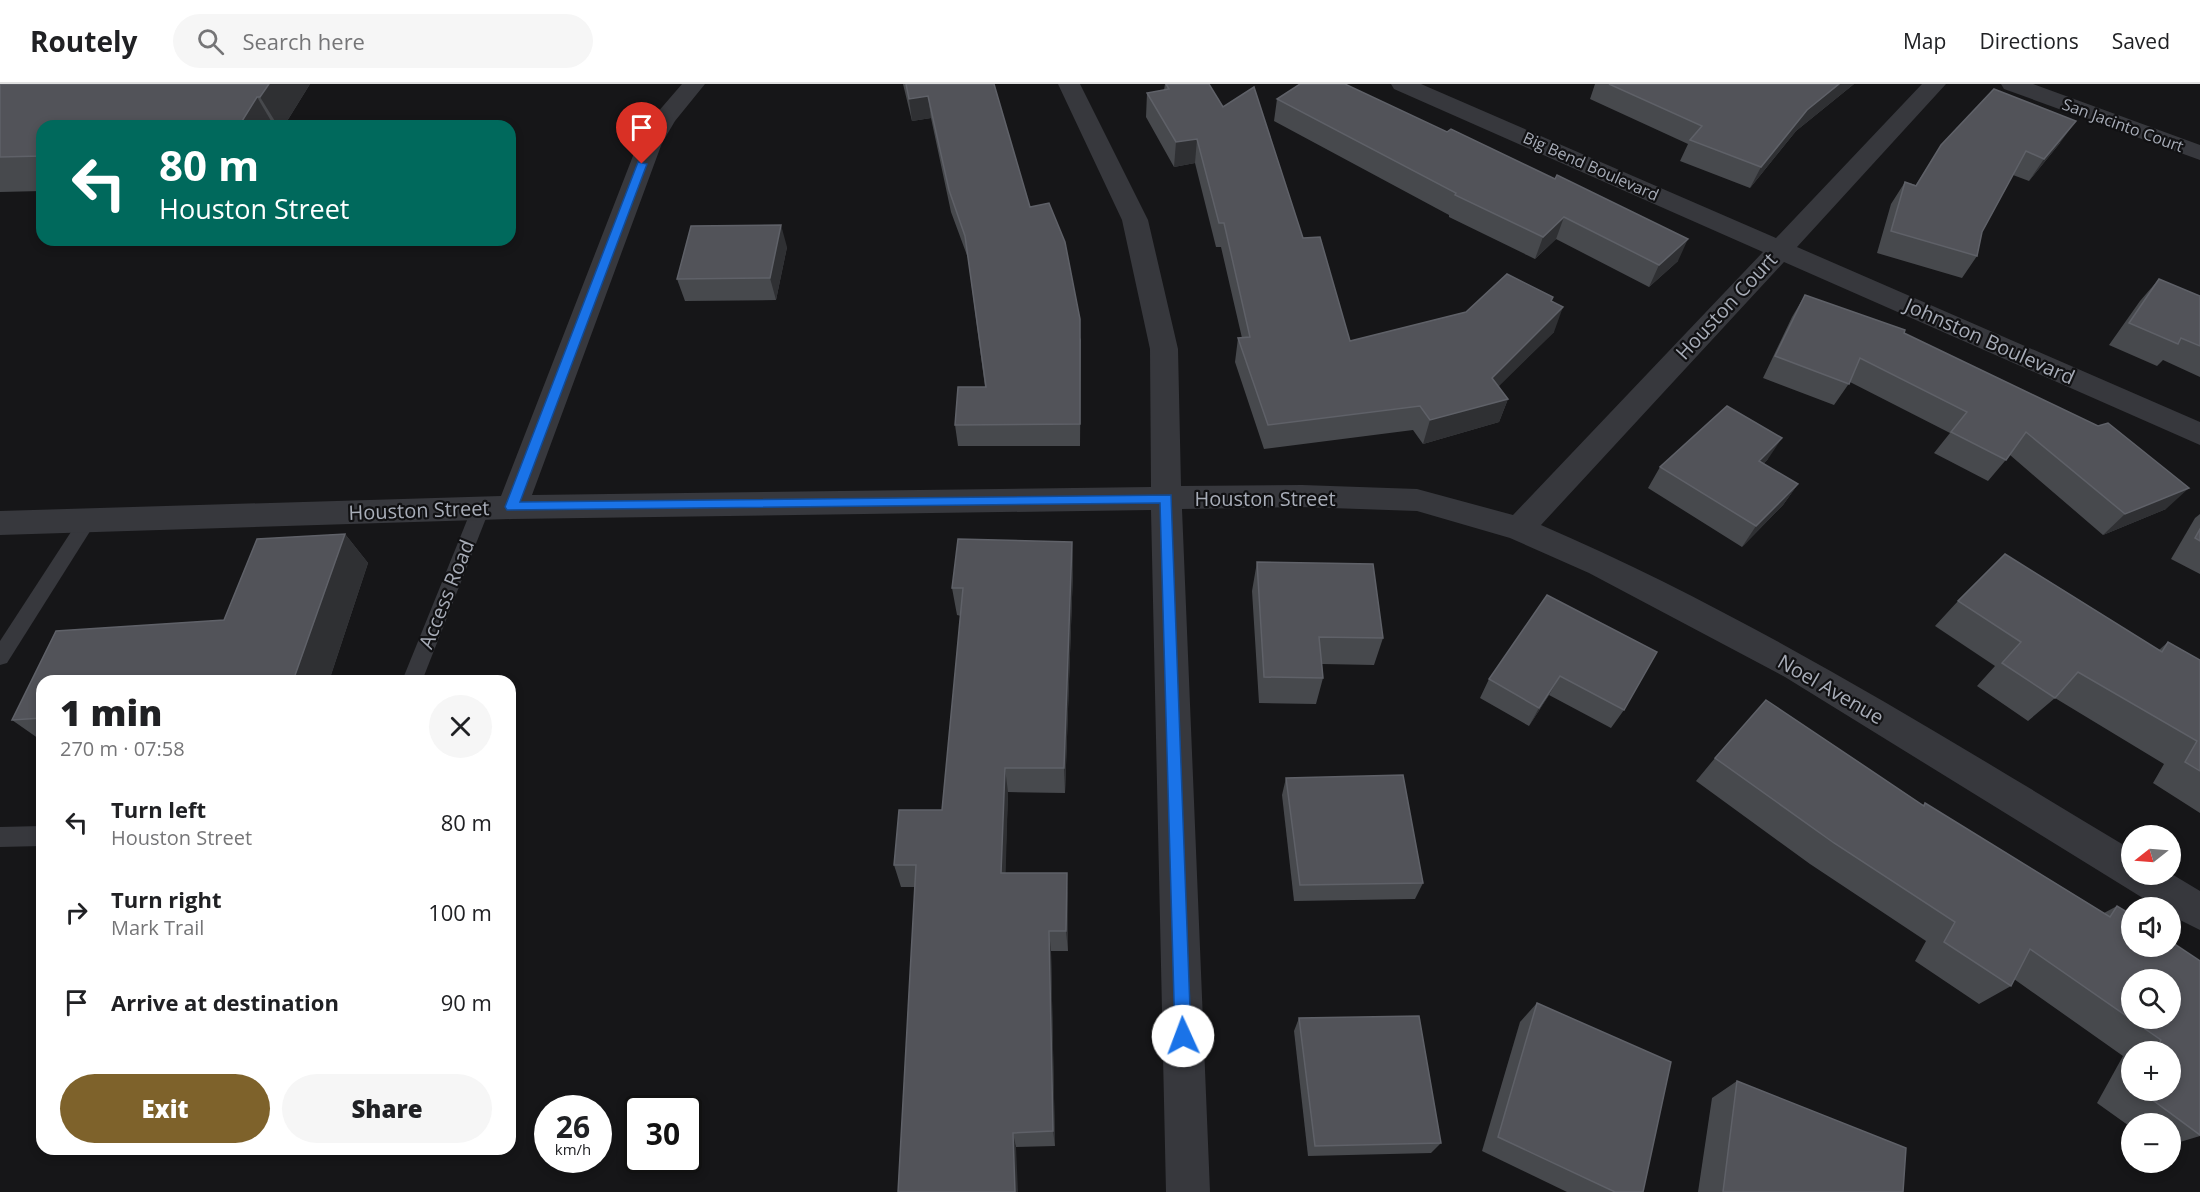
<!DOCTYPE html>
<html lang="en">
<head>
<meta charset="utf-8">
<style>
  body { margin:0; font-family:"Open Sans",sans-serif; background:#f6f6f6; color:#202124; height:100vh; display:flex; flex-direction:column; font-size:22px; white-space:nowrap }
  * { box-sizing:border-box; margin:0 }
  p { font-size:20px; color:#757577 }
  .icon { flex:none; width:33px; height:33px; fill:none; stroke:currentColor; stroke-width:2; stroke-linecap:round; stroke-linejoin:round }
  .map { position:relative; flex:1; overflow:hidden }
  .drawer { position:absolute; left:36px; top:591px; width:480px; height:480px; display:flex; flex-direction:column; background:#fff; border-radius:18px; box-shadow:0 3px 9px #0003 }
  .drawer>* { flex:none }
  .banner { position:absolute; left:36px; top:36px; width:480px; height:126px; border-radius:18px; box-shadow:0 3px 9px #0003; background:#00695c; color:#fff; overflow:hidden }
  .needle { width:39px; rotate:253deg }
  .tools { position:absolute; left:2121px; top:741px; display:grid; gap:12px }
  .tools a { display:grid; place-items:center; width:60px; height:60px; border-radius:50%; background:#fff; box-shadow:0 3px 9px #0003; font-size:30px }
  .speed { position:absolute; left:534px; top:1011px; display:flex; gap:12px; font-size:30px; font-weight:700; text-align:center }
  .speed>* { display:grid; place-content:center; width:78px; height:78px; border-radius:50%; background:#fff; box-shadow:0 3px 9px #0003; line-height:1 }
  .speed small { font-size:15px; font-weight:400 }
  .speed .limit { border:3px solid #111; border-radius:9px; background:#fff; color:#111 }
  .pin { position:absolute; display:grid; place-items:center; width:51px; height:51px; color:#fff; margin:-62px -26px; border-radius:50% 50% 50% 0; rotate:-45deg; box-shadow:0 0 6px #0007 }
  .pin .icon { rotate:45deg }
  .me { position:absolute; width:66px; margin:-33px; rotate:358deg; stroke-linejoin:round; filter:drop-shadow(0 0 4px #0008) }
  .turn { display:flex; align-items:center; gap:21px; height:126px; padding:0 24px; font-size:27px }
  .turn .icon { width:78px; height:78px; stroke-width:2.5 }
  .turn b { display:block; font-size:42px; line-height:51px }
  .round { display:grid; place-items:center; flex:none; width:63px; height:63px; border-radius:32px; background:#f6f6f6 }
  .head { display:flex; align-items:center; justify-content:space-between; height:102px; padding:0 24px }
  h1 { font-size:36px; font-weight:800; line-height:45px }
  .cta { display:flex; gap:12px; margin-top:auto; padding:12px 24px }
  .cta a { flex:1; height:69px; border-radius:36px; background:#7e622b; color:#fff; font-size:24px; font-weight:800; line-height:69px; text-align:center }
  .cta a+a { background:#f6f6f6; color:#202124 }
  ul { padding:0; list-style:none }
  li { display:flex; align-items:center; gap:18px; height:90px; padding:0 24px }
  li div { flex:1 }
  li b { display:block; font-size:22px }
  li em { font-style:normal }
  header { display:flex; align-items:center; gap:36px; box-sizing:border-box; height:84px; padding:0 30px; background:#fff; border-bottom:2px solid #e0e0e0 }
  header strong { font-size:28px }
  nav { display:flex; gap:33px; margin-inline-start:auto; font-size:21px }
  .search { width:420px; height:54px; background:#f6f6f6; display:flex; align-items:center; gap:15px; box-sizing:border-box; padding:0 21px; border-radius:33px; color:#757577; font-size:22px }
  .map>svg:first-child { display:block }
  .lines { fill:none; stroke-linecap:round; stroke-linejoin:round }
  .service { fill:#37383d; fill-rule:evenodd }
  .minor { fill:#37383d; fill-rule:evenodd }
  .wall { fill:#47494d; fill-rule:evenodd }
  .shaded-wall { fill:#2f3033 }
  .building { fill:#525359; stroke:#5f6168; stroke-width:1.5; fill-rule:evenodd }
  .route { fill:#1a73e8; stroke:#114b97; stroke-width:1.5 }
  .labels { text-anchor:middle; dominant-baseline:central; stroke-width:4.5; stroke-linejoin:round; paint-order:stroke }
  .far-street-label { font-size:16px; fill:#a8adb8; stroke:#111113 }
  .street-label { font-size:20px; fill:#a8adb8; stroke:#111113 }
</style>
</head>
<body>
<header>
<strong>Routely</strong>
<div class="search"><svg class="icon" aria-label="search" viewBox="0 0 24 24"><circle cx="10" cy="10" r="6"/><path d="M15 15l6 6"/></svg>Search here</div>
<nav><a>Map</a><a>Directions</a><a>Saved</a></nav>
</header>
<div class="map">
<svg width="2200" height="1108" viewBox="0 0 2200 1108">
  <rect width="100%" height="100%" fill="#161618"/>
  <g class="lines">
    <!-- service -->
    <g class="service">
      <polygon points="481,417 487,419 490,424 422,597 402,597 472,424 475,419"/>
      <polygon points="88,429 94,431 97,436 94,441 7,579 0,581 0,557 82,431"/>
      <polygon points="42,742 42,762 0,763 0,743"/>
    </g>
    <!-- minor -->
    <g class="minor">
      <path d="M 682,0 L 705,0 L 675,37 L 662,59 L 532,411 L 1151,403 L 1150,265 L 1122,136 L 1058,0 L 1080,0 L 1148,136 L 1178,265 L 1181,402 L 1302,401 L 1417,405 L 1513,431 L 1763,168 L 1394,5 L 1391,0 L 1421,0 L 1776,154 L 1922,0 L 1946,0 L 1797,163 L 2200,338 L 2200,361 L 1784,178 L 1541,441 C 1748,530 1939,650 2132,766 L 2132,790 L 2170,789 L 2200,807 L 2200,846 L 2170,831 L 2170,824 L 2159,824 L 1785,593 L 1589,489 L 1510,454 L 1417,427 L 1302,423 L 1182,425 L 1210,1108 L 1166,1108 L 1151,426 L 512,435 L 0,451 L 0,427 L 501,412 L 638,59 L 657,29 Z"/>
      <polygon points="2001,0 2033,0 2200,61 2200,76 2004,5"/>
    </g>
  </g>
  <!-- wall -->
  <g class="wall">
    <polygon points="0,0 310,0 284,42 42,42 42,107 0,108"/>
    <polygon points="903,0 994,0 1030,123 1081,256 1080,362 958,362 955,341 985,303 968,174 951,128 931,34 912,37"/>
    <polygon points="1165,0 1209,0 1303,154 1350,257 1552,217 1554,248 1498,302 1508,315 1499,338 1423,360 1413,346 1264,365 1235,278 1238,254 1242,254 1221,163 1216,163 1195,79 1174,83 1146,33 1147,9 1164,6"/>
    <polygon points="1595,0 1854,0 1796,47 1750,104 1680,77 1688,60 1590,15"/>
    <polygon points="1277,15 1678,177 1649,203 1556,155 1535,175 1449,133 1449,131 1274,37"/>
    <polygon points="2060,59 2029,97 2013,91 1982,148 1977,172 1962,194 1877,169 1891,120 1905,98 1916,101 1941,61"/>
    <polygon points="787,163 776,216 685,217 677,195"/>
    <polygon points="2159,195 2200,212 2200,293 2163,276 2157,282 2109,261 2140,217"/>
    <polygon points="1805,211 1904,249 2166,425 2103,451 2010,371 1988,397 1934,369 1950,349 1850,298 1834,321 1763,294 1792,233"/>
    <polygon points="1768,375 1763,380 1798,400 1783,421 1742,463 1648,404 1660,383"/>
    <polygon points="2200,430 2200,490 2171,475 2195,434"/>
    <polygon points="345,450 368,479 329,597 42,597 42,657 12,636 56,547 224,536 257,455"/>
    <polygon points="1072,458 1073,486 1065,709 1008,708 1005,789 1068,811 1068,867 1051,867 1055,1062 1016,1063 915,803 901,803 894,781 942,726 961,532 957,531 952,504"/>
    <polygon points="1257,478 1383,554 1374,581 1322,580 1323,594 1316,620 1259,619 1252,507"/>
    <polygon points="1547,511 1624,626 1611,644 1549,611 1529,642 1480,614 1489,595"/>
    <polygon points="1958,517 2159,566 2168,558 2200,576 2200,729 2153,699 2164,680 2055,614 2028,637 1977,602 1995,582 1935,542"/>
    <path d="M 1715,674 L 1923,721 L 1925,719 L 2104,829 L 2117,822 L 2200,877 L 2200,1052 L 2170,1061 L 2170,1040 L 2132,1040 L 2132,1044 L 2097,1019 L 2123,972 L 2014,895 L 2011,902 L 1979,920 L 1915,877 L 1926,857 L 1810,780 L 1696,697 ZM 2132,968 L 2170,968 L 2170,1006 L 2132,1006 Z"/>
    <polygon points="1286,694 1423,799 1415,815 1294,817 1282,711"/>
    <polygon points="1537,919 1643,1108 1567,1108 1482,1067 1520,938"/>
    <polygon points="1299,934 1441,1059 1431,1069 1308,1072 1294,947"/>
    <polygon points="1737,997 1903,1108 1698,1108 1712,1014"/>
  </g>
  <!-- shaded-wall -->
  <g class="shaded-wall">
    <polygon points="269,0 310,0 284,42 278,42 260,13"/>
    <polygon points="1839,0 1854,0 1796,47 1750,104 1761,83 1807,26"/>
    <polygon points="928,12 931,34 912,37 909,15"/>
    <polygon points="257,13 274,42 239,42"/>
    <polygon points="2076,37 2060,59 2029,97 2044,75"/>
    <polygon points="1197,55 1195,79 1174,83 1176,58"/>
    <polygon points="1564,133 1556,155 1535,175 1543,153"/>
    <polygon points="781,141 787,163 776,216 770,194"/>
    <polygon points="1688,155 1678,177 1649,203 1659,181"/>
    <polygon points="1563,223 1554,248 1483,318 1492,294"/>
    <polygon points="1508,315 1499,338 1423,360 1430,336"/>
    <polygon points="1782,354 1768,375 1745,398 1759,377"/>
    <polygon points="1798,400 1783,421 1742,463 1756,442"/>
    <polygon points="2189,404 2166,425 2103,451 2125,430"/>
    <polygon points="345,450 368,479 329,597 293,597"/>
    <polygon points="1072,458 1073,486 1065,709 1064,684"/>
    <polygon points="1560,592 1549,611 1529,642 1539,624"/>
    <polygon points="1005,684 1008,708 1005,811 1001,789"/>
    <polygon points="1067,789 1068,811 1068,867 1066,847"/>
    <polygon points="1049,847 1051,867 1055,1062 1053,1047"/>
    <polygon points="1013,1049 1016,1063 1018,1108 1015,1108"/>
  </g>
  <!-- building -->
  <g class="building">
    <polygon points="0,0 269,0 260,13 257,13 239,42 42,42 42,72 0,73"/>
    <polygon points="906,0 994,0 1030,123 1049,119 1065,158 1080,235 1080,340 955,341 958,303 986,303 965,152 949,106 928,12 909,15"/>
    <polygon points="1166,0 1209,0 1223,23 1254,3 1303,154 1320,153 1350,257 1466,228 1507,190 1553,213 1551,217 1563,223 1492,294 1508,315 1430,336 1420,322 1268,341 1238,254 1250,253 1224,139 1219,139 1197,55 1176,58 1147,9 1169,5"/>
    <polygon points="1300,0 1345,0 1447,48 1451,45 1555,95 1557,91 1688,155 1659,181 1564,133 1543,153 1455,111 1456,109 1277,15"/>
    <polygon points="1609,0 1839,0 1807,26 1761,83 1690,56 1702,42"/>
    <polygon points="1994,5 2076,37 2044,75 2026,67 1982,148 1977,172 1891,147 1905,98 1916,102 1941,61"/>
    <polygon points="781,141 770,194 677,195 691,142"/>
    <polygon points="2159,195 2200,212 2200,262 2181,254 2178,260 2129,239"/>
    <polygon points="1805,211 1905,246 1904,249 2098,342 2108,339 2189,404 2125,430 2026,348 2006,376 1951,348 1967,328 1860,274 1849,300 1775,272"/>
    <polygon points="1727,322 1782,354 1759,377 1798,400 1756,442 1660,383"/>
    <polygon points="2200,445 2200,457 2195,454"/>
    <polygon points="345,450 293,597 42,597 42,634 12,636 56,547 224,536 257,455"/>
    <polygon points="958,455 1072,458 1064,684 1005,684 1001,789 1067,789 1066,847 1049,847 1053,1047 1013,1049 1015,1108 898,1108 916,781 894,781 899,726 942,726 963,504 952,504"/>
    <polygon points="2005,470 2162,568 2168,558 2200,576 2200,687 2185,678 2197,657 2078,588 2055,614 2002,579 2021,558 1958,517"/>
    <polygon points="1257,478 1373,480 1383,554 1319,553 1323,594 1264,593"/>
    <polygon points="1547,511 1657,568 1624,626 1560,592 1539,624 1489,595"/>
    <path d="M 1766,616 L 1924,722 L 1925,719 L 2110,833 L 2117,822 L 2132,831 L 2132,862 L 2170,862 L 2170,857 L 2200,877 L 2200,1051 L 2139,1006 L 2170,1006 L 2170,968 L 2155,968 L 2161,956 L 2030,865 L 2011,902 L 1944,858 L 1955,838 L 1834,759 L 1715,674 ZM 2132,896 L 2170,896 L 2170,934 L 2132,934 Z"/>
    <polygon points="1403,691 1423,799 1300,801 1286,694"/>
    <polygon points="1537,919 1671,978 1643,1108 1615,1108 1498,1053"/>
    <polygon points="1419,932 1441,1059 1315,1062 1299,934"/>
    <polygon points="1737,997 1906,1064 1903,1108 1723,1108"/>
  </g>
  <!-- route -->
  <polygon class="route" points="638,78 647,80 520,418 1171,411 1191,952 1189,958 1183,960 1177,958 1175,952 1160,419 507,426 505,423"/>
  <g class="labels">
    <!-- far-street labels -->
    <g class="far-street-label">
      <text transform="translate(2123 41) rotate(20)">San Jacinto Court</text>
      <text transform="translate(1591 82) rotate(24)">Big Bend Boulevard</text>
    </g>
    <!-- street labels -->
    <g class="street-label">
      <text transform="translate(1726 222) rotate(-47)">Houston Court</text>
      <text transform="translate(1990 257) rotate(24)">Johnston Boulevard</text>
      <text x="1265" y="414">Houston Street</text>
      <text transform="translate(419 426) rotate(-2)">Houston Street</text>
      <text transform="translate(446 510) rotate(-68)">Access Road</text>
      <text transform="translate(1831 605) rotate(30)">Noel Avenue</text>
    </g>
  </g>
</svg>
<div class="tools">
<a><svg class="needle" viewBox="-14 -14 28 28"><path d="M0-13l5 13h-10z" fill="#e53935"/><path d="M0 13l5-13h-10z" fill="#757577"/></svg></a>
<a><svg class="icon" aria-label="sound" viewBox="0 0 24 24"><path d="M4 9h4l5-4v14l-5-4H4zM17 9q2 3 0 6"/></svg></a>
<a><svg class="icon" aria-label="search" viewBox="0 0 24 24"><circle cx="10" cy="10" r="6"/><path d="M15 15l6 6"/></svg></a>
<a>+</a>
<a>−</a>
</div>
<div class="speed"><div>26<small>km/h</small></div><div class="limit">30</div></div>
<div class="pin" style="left:642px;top:80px;background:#d93025"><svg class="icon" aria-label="arrive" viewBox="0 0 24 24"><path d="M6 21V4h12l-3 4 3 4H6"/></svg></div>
<svg class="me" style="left:1183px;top:952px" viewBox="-20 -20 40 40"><circle r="19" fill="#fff"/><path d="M0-13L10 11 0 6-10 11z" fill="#1a73e8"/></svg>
<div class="banner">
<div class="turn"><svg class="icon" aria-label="left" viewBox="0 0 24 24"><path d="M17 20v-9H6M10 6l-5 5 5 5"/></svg><div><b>80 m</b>Houston Street</div></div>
</div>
<section class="drawer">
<div class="head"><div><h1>1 min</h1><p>270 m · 07:58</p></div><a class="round"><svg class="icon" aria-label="close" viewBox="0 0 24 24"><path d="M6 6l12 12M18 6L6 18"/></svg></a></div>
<ul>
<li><svg class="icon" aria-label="left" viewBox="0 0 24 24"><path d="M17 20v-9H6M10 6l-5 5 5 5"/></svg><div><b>Turn left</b><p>Houston Street</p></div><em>80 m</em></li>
<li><svg class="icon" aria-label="right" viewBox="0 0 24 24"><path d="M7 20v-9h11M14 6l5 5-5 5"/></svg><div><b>Turn right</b><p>Mark Trail</p></div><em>100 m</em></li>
<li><svg class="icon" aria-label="arrive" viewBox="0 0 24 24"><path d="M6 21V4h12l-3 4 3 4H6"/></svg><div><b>Arrive at destination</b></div><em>90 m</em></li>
</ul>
<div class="cta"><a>Exit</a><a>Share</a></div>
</section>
</div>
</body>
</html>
